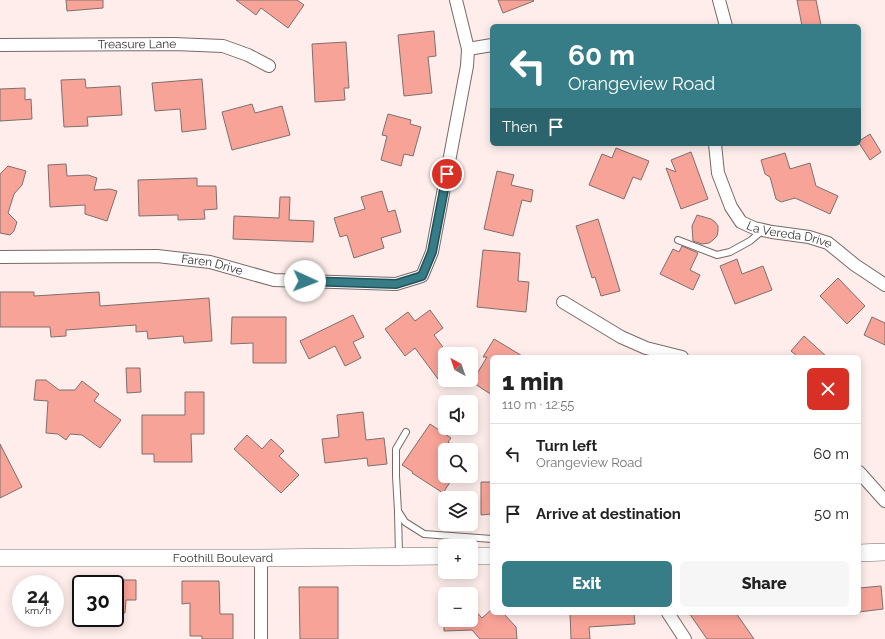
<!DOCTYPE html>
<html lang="en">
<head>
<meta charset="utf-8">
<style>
  body { margin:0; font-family:Raleway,sans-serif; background:#f6f6f6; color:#222; height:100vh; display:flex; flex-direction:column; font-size:15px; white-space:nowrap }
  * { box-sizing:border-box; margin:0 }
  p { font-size:13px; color:#767676 }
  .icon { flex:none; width:22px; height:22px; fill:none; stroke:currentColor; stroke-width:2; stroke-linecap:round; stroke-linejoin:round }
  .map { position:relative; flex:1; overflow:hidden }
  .sheet { position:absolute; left:490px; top:355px; width:371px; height:260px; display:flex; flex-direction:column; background:#fff; border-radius:6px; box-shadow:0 2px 10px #0003 }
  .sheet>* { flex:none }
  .top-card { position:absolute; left:490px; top:24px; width:371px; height:122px; border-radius:6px; box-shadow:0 2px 10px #0003; background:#367d87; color:#fff; overflow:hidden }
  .needle { width:26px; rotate:320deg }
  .buttons { position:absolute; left:438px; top:347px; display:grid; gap:8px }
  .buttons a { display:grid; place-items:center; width:40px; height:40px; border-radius:6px; background:#fff; box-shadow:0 2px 10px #0003; font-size:20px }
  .speed { position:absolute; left:12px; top:575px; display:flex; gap:8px; font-size:20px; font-weight:700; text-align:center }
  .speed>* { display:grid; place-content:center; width:52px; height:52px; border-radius:50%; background:#fff; box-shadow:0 2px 10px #0003; line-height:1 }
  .speed small { font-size:10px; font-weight:400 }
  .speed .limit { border:2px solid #111; border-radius:6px; background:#fff; color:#111 }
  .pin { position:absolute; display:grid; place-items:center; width:34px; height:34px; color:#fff; margin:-17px; border:2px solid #fff; border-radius:50%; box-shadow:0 1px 4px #0007 }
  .me { position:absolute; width:44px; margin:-22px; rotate:92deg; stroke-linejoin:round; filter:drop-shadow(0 0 3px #0008) }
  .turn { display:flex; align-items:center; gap:14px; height:84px; padding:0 12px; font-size:18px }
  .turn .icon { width:52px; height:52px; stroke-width:2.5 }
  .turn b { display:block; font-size:28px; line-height:34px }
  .then { display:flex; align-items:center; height:38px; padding:0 12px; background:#0003; gap:8px; font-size:15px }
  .round { display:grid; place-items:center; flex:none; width:42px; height:42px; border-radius:6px; background:#f6f6f6 }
  .overview { display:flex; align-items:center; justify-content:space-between; height:68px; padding:0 12px }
  h1 { font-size:24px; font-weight:800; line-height:30px }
  .cta { display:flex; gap:8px; margin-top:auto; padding:8px 12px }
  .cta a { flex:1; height:46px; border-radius:6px; background:#367d87; color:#fff; font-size:16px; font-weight:800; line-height:46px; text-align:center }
  .cta a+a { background:#f6f6f6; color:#222 }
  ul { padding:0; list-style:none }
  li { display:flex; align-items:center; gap:12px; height:60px; padding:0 12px; border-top:1px solid #e0e0e0 }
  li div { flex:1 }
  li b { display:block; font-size:15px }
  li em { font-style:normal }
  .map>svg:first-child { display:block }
  .building { fill:#f8a398; stroke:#7e6f6d }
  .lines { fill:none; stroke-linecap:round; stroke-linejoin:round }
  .lane-casing { stroke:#796a68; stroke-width:8 }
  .street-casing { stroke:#796a68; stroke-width:14 }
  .secondary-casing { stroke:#796a68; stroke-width:18 }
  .lane { stroke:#fff; stroke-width:6 }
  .street { stroke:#fff; stroke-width:12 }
  .secondary { stroke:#fff; stroke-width:17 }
  .route-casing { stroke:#235158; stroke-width:10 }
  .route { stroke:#367d87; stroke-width:7 }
  .labels { text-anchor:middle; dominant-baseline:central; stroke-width:3.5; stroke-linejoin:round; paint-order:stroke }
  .street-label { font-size:12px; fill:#3a3332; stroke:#feedeb }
</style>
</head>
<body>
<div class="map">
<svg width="885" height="639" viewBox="0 0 885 639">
  <rect width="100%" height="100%" fill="#feedeb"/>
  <!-- building -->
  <g class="building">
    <polygon points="66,0 103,0 103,8 67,11"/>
    <polygon points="236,0 297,0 304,5 288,28 261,8 256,15"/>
    <polygon points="498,0 533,0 534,1 503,13"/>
    <polygon points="797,0 816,0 821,25 813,26 802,26"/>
    <polygon points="434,31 436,56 428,57 432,93 404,96 398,35"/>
    <polygon points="346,42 349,88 344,88 345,100 315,102 312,44"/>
    <polygon points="85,79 86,88 120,86 122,115 87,117 88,126 64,127 61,80"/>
    <polygon points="202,79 206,129 182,132 180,109 155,111 152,83"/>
    <polygon points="25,88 25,100 31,99 32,119 0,121 0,89"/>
    <polygon points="252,104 255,113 282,106 290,135 232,150 222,112"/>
    <polygon points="388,114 411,120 410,124 421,127 413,156 404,154 401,166 381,160 387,136 382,135"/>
    <polygon points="870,134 881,152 870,160 859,143 859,141"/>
    <polygon points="616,148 649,161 641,180 633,177 624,199 589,185 602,154 612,158"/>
    <polygon points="691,152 708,199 681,209 666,168 676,172 671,160"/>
    <polygon points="785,153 790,169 810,163 816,186 838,196 830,214 795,198 781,202 776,199 770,177 765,174 761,160"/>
    <polygon points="66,164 67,176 88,175 97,178 94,190 110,189 117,191 107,221 85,214 85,205 50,207 48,165"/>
    <polygon points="8,166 26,171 22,185 14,194 8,213 17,222 14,231 10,235 0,233 0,174"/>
    <polygon points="497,171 514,175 511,185 533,190 531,202 522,200 513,236 484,229"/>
    <polygon points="197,178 197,186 216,186 217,209 204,210 205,219 178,220 178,215 139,216 138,180"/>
    <polygon points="382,191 388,212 395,210 401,232 381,238 384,248 354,258 347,235 340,237 334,218 365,209 361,197"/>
    <polygon points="280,197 290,197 289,220 314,221 313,242 233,239 234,216 279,218"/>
    <polygon points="697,215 711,219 715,222 718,226 718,231 717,236 713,240 709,243 702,244 693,241 692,226"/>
    <polygon points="598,219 620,291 601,296 595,277 592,278 576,226"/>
    <polygon points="682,246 698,253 690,270 700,275 693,290 660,274 673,249 679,252"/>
    <polygon points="483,250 520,253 518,281 529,282 526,312 477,307"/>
    <polygon points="737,259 742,274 763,266 772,290 735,304 720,266"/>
    <polygon points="838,278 865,306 847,324 820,296"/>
    <polygon points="0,292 34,292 34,296 99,292 100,306 209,298 212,341 184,343 183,336 148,339 147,331 136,332 136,325 66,330 66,336 51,337 50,327 0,327"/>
    <polygon points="430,310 443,328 434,335 445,350 445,373 438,379 415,348 405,356 385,329 408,312 415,321"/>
    <polygon points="353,315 364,337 353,342 361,358 345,366 335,346 309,359 300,341"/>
    <polygon points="232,317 286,317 286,363 253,363 253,343 231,344"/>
    <polygon points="872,317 885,323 885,345 864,335"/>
    <polygon points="804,336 827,357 798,357 791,351"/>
    <polygon points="494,339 524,357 492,357 492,395 472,382 487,357 483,357"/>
    <polygon points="126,368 140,368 141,392 127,393"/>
    <polygon points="36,380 46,380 59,390 75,390 82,381 99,394 94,401 121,420 100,448 82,435 70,434 66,440 58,434 46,433 48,401 34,400"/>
    <polygon points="185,392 204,392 204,434 191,434 192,462 154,462 154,454 142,454 142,415 185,415"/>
    <polygon points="363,412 366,440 384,438 387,464 368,466 367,458 325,463 322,439 339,437 337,415"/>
    <polygon points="430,424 451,438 448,442 460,450 445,450 445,476 454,476 443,493 412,473 413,472 402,465"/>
    <polygon points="247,435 262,449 271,439 284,451 279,456 299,475 281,493 234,449"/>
    <polygon points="0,444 22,487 0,498"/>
    <polygon points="481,482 492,482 492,514 481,515"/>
    <polygon points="115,580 136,580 136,600 126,600 125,613 115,613"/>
    <polygon points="182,581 219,581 220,614 233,614 233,639 202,639 202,636 190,636 190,603 182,604"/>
    <polygon points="881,586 883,609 859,612 859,588"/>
    <polygon points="299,587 338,587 338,639 300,639"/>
    <polygon points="471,606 482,618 492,609 492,613 496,613 497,614 504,614 516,627 517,639 480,639 472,630 444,631 444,620 471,620"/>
    <polygon points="570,613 634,613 635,624 589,627 590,639 571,639"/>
    <polygon points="689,613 736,613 754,639 707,639"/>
  </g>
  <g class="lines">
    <!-- lane casing -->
    <g class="lane-casing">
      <g id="lane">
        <polyline points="678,240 717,255 730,252 750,241 763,230"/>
        <polyline points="406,432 396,449 396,476 398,511 405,522 424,534 492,539"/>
        <polyline points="398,512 399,555"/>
      </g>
    </g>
    <!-- street casing -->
    <g class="street-casing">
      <g id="street">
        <polyline points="719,0 726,26"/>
        <path id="s1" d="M 0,45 L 174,44 L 223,46 L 248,55 L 269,66"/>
        <polyline points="468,49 492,45"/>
        <path id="s2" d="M 715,144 L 718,173 L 731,207 L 741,222 L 754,228 L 772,232 L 809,237 L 828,243 L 855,265 L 885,285"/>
        <path id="s3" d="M 0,257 L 157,256 L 210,262 L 274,280 L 396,284 L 422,276 L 432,252 L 467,66 L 468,49 L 456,0"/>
        <polyline points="563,302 621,337 646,348 682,357"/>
        <polyline points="859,472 885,501"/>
        <polyline points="261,558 261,639"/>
        <polyline points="668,613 685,639"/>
      </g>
    </g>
    <!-- secondary casing -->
    <g class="secondary-casing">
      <g id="secondary">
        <polyline points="859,553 885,552"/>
        <polyline points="471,556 492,556"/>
        <path id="s4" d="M 0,558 L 261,558 L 445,556"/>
      </g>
    </g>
    <!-- lane -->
    <use href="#lane" class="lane"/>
    <!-- street -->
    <use href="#street" class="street"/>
    <!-- secondary -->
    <use href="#secondary" class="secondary"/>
  </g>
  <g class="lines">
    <!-- route casing -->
    <g class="route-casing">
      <polyline id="route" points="305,281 396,284 422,276 432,252 447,174"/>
    </g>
    <!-- route -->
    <use href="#route" class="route"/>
  </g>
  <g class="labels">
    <!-- street labels -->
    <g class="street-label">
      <text stroke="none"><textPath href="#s1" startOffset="137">Treasure Lane</textPath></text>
      <text stroke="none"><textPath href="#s2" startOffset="134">La Vereda Drive</textPath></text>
      <text stroke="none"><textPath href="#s3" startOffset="213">Faren Drive</textPath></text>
      <text stroke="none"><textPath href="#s4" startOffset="223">Foothill Boulevard</textPath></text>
    </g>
  </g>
</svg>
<div class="buttons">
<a><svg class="needle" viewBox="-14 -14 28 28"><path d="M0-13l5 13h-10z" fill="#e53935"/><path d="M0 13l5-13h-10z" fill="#767676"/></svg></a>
<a><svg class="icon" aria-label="sound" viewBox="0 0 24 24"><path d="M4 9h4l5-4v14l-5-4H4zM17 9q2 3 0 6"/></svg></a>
<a><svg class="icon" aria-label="search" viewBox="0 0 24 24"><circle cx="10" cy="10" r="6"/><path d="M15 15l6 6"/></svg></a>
<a><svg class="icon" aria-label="layers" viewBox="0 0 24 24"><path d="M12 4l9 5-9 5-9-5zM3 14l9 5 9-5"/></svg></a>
<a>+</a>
<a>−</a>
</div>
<div class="speed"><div>24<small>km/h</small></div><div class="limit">30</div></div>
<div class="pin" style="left:447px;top:174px;background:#d93025"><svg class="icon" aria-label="arrive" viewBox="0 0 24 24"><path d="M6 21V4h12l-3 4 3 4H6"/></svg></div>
<svg class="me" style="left:305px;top:281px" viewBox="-20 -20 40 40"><circle r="19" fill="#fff"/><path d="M0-13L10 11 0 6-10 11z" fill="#367d87"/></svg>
<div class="top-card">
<div class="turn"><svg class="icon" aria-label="left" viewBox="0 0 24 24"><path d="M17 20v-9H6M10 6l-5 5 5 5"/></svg><div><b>60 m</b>Orangeview Road</div></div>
<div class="then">Then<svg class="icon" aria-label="arrive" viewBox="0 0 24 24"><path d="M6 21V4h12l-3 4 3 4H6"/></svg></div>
</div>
<section class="sheet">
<div class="overview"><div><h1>1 min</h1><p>110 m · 12:55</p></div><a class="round" style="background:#d93025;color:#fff"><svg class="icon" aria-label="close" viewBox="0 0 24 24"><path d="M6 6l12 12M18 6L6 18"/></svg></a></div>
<ul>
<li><svg class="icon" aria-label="left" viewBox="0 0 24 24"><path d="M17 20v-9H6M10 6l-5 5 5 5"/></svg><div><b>Turn left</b><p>Orangeview Road</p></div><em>60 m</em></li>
<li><svg class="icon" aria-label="arrive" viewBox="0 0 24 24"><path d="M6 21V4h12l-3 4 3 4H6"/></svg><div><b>Arrive at destination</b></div><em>50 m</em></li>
</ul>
<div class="cta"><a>Exit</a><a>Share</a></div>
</section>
</div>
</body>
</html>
